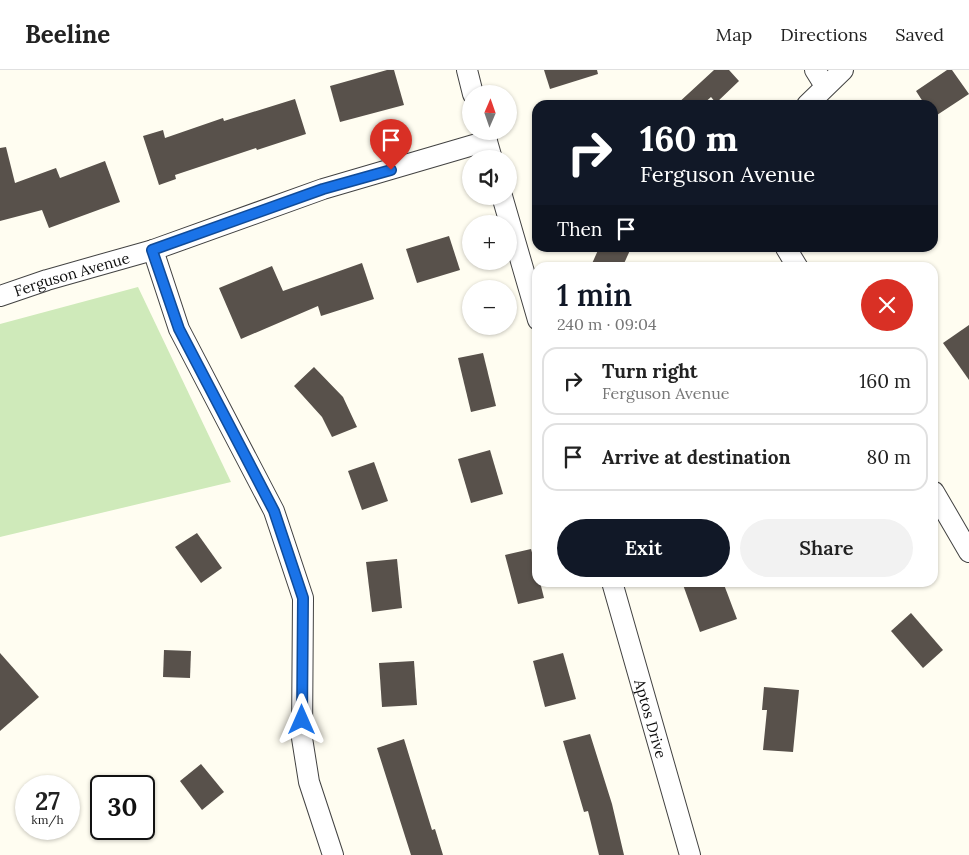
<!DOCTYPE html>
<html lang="en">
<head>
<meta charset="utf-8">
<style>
  body { margin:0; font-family:Lora,serif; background:#f2f2f2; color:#222; height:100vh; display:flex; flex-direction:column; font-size:19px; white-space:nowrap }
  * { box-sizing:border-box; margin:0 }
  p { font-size:16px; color:#767676 }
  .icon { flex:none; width:28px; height:28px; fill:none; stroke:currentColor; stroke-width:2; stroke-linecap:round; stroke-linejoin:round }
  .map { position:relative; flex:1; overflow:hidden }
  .sheet { position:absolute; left:532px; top:192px; width:406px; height:325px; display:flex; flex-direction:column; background:#fff; border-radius:15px; box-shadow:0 1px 4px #0004 }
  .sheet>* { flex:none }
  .banner { position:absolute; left:532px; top:30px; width:406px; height:152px; border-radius:15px; box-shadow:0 1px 4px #0004; background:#111827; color:#fff; overflow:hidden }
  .needle { width:32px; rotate:2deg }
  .controls { position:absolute; left:462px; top:15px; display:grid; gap:10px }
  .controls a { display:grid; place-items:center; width:55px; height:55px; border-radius:50%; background:#fff; box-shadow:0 1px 4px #0004; font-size:25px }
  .speed { position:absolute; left:15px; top:705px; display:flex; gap:10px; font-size:25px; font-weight:700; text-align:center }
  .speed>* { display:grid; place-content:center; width:65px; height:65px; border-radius:50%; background:#fff; box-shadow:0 1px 4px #0004; line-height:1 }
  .speed small { font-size:12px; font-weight:400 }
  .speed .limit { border:2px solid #111; border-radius:8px; background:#fff; color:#111 }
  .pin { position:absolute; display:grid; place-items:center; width:42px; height:42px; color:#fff; margin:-51px -21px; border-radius:50% 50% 50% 0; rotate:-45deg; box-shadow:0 0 5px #0007 }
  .pin .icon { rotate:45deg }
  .me { position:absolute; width:55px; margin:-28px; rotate:0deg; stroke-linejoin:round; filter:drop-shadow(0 0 4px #0008) }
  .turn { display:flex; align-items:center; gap:18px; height:105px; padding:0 25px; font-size:22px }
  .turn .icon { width:65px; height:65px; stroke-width:2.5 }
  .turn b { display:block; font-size:35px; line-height:42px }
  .then { display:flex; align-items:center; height:48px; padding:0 25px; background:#0003; gap:10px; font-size:19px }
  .round { display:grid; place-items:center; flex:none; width:52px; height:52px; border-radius:26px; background:#f2f2f2 }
  .overview { display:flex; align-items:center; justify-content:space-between; height:85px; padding:0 25px }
  h1 { font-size:30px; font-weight:600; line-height:38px; color:#111827 }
  .primary-button { display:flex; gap:10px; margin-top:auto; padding:10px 25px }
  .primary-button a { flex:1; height:58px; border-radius:30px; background:#111827; color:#fff; font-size:20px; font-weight:600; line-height:58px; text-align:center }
  .primary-button a+a { background:#f2f2f2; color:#222 }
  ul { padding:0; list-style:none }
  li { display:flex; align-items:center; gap:15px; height:68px; margin:0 10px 8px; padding:0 15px; border:2px solid #e0e0e0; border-radius:15px }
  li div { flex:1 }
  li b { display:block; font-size:19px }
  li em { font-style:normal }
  header { display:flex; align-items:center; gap:30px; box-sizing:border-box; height:70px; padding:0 25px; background:#fff; border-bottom:1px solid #e0e0e0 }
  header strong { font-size:24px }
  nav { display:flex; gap:28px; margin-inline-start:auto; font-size:18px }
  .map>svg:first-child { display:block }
  .green { fill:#cfeaba }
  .building { fill:#58514b }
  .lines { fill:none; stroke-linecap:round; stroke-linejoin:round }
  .minor-casing { stroke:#424242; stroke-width:22 }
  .minor { stroke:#fff; stroke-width:20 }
  .route-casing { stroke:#114b97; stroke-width:12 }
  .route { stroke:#1a73e8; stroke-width:9 }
  .labels { text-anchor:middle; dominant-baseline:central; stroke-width:5; stroke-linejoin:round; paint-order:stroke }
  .street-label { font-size:15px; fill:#0f0f0f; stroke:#fff }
</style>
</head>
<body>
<header>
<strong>Beeline</strong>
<nav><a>Map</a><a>Directions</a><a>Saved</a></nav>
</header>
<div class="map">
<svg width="969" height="785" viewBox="0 0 969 785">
  <rect width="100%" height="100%" fill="#fffdf1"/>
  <!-- green -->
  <polygon class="green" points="138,217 231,412 0,467 0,254"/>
  <!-- building -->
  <g class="building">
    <polygon points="387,0 394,0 404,35 340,52 330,16"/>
    <polygon points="544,0 597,0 598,4 550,19"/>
    <polygon points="714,0 729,0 739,11 716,33 711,27 702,35 676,35"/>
    <polygon points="947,0 952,0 969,24 934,47 934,35 925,35 916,21"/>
    <polygon points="295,29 306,64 257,80 256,78 175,105 176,109 159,115 143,66 163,60 165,68 223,48 224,51"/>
    <polygon points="6,77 15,113 56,98 60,108 105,91 120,132 49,158 42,140 0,151 0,78"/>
    <polygon points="449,166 460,200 417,213 406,179"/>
    <polygon points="599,178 631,178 622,198 590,198"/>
    <polygon points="362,193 374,229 321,246 318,236 241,269 219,218 272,196 283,221"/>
    <polygon points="969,255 969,310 943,273"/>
    <polygon points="483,283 496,336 471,342 458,288"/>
    <polygon points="314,297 343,327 357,357 332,367 322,347 294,316"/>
    <polygon points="490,380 503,424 471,433 458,389"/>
    <polygon points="374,392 388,431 362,440 348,401"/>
    <polygon points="197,463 222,498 201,513 175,477"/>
    <polygon points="531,479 538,504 538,512 540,512 544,528 518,534 505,485"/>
    <polygon points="397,489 402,538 372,542 366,492"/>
    <polygon points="682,512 723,512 737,549 700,562"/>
    <polygon points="911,543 943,580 923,598 891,561"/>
    <polygon points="164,580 191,581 190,608 163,607"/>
    <polygon points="0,583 39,627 0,661"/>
    <polygon points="563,583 576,629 545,637 533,591"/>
    <polygon points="414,591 417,635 382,637 379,593"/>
    <polygon points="764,617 799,620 793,682 763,680 767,640 762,640"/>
    <polygon points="590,664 612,734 624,785 599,785 588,741 584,742 563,671"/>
    <polygon points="404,669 432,760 435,759 443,785 411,785 377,678"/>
    <polygon points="201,694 224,722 202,740 180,711"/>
  </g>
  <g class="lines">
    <!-- minor casing -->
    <g class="minor-casing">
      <g id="minor">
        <polyline points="467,0 473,24"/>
        <polyline points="815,0 825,16"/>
        <polyline points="807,35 843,0"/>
        <polyline points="484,61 492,89"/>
        <polyline points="502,126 538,250"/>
        <polyline points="786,178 798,198"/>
        <polyline points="153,180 179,259 274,441 303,528 302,668 309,712 333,785"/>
        <path id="s1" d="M 0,226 L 47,210 L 153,180 L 323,119 L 487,71"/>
        <polyline points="934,422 969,482"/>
        <path id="s2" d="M 612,512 L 690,785"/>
      </g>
    </g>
    <!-- minor -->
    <use href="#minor" class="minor"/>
  </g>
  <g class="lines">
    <!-- route casing -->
    <g class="route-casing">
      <polyline id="route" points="302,650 303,528 274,441 179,259 152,180 323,119 391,100"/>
    </g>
    <!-- route -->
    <use href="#route" class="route"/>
  </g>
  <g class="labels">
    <!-- street labels -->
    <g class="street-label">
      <text stroke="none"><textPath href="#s1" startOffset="75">Ferguson Avenue</textPath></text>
      <text stroke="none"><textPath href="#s2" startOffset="142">Aptos Drive</textPath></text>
    </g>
  </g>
</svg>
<div class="controls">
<a><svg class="needle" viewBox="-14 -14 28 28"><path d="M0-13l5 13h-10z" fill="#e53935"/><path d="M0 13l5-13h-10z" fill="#767676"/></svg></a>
<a><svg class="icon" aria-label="sound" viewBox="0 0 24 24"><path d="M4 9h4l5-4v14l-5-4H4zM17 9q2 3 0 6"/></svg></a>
<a>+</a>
<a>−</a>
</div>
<div class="speed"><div>27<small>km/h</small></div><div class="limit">30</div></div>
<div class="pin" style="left:391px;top:100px;background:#d93025"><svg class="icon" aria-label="arrive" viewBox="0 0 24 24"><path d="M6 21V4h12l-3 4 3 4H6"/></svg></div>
<svg class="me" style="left:302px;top:650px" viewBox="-20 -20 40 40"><path d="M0-17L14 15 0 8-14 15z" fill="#1a73e8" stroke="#fff" stroke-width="4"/></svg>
<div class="banner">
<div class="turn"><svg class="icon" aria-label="right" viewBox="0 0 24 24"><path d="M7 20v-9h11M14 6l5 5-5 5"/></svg><div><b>160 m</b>Ferguson Avenue</div></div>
<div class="then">Then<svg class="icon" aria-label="arrive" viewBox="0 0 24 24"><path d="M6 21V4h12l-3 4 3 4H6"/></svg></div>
</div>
<section class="sheet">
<div class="overview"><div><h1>1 min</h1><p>240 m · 09:04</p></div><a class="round" style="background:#d93025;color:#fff"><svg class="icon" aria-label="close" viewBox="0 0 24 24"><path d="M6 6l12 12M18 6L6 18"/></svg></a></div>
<ul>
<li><svg class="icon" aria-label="right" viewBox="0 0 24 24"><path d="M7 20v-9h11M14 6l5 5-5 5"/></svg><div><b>Turn right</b><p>Ferguson Avenue</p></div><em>160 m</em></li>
<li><svg class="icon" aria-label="arrive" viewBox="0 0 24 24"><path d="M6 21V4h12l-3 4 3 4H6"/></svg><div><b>Arrive at destination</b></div><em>80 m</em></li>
</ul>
<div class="primary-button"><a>Exit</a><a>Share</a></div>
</section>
</div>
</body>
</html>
